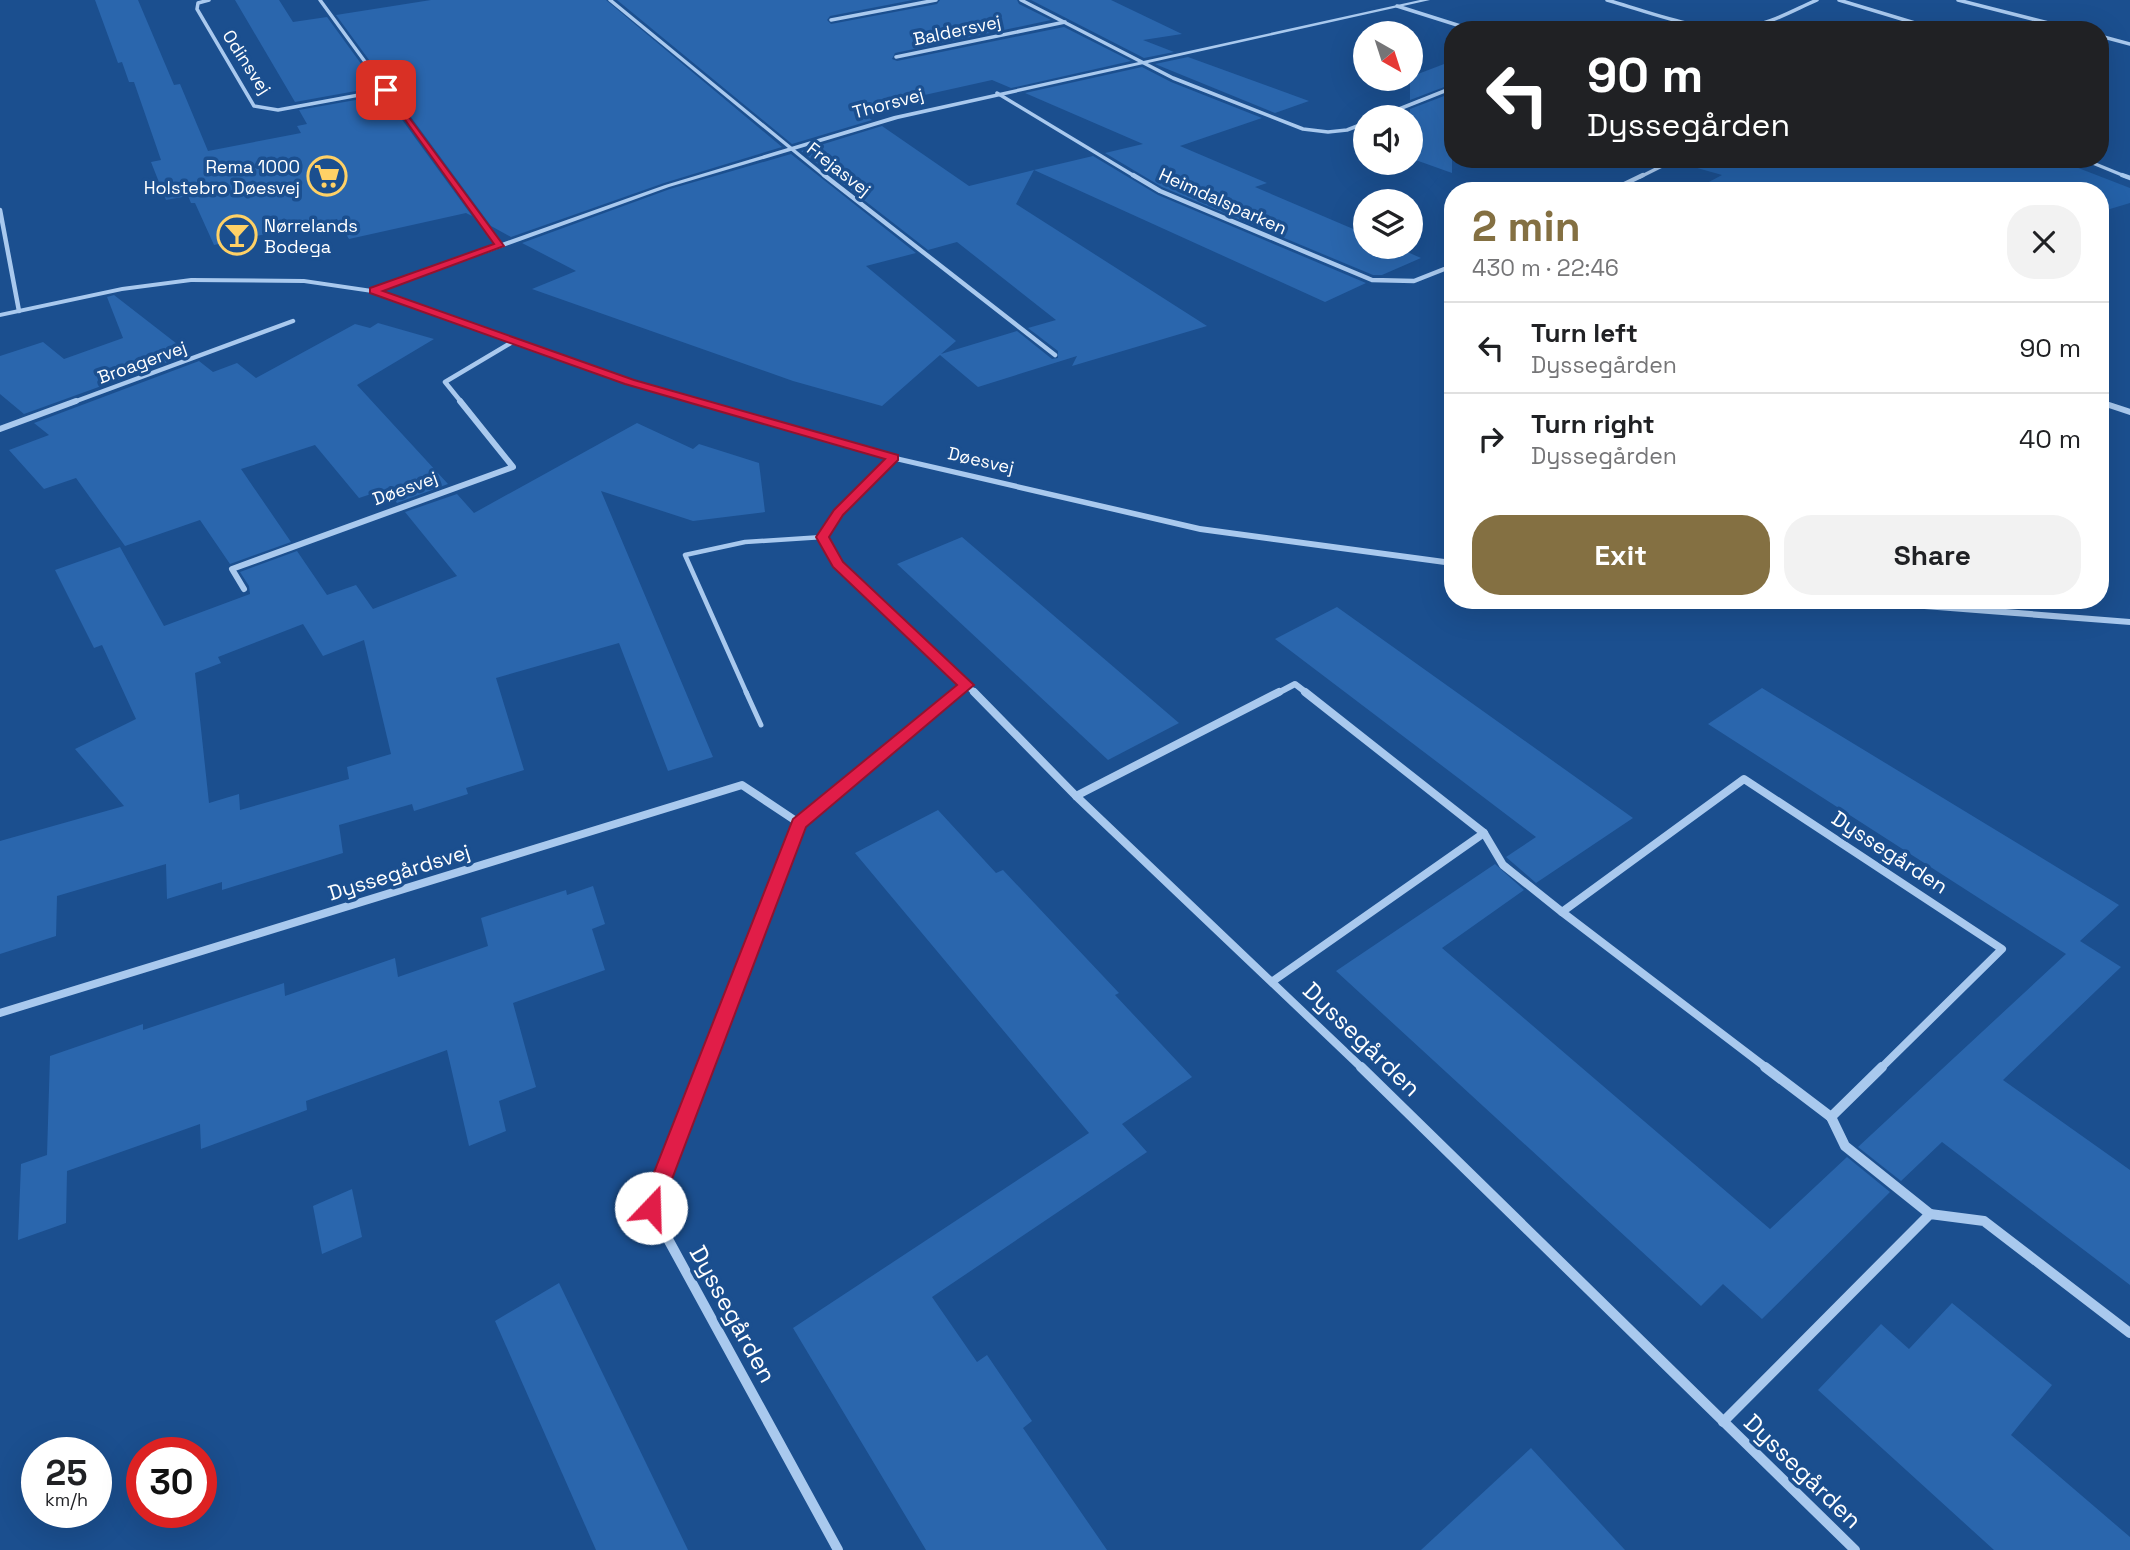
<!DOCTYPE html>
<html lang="en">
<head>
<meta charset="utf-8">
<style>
  body { margin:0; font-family:"Space Grotesk",sans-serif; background:#f2f2f2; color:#202124; height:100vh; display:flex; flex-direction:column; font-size:26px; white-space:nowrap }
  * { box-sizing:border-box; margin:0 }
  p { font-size:23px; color:#757577 }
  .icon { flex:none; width:38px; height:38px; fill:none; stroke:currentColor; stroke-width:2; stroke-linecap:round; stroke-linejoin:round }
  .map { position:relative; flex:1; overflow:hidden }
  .drawer { position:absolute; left:1444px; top:182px; width:665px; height:427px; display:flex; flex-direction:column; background:#fff; border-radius:28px; box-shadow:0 7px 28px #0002 }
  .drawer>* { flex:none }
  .hud { position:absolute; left:1444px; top:21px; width:665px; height:147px; border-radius:28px; box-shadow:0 7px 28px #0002; background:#202124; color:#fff; overflow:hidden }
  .needle { width:46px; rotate:141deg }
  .controls { position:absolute; left:1353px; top:21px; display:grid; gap:14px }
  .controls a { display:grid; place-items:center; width:70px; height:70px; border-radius:50%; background:#fff; box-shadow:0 7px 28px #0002; font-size:35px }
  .speed { position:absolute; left:21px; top:1437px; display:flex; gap:14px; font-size:35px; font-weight:700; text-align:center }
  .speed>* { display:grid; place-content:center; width:91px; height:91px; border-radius:50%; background:#fff; box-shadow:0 7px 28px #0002; line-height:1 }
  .speed small { font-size:18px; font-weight:400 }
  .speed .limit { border:10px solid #d22; background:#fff; color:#111 }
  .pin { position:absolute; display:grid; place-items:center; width:60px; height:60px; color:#fff; margin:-30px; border-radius:14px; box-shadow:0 4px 10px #0006 }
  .me { position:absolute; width:77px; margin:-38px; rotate:21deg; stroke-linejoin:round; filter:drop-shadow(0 0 5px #0008) }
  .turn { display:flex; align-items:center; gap:24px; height:147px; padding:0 28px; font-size:32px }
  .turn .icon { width:91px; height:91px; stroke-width:2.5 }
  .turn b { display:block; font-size:49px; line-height:60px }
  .round { display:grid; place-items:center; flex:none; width:74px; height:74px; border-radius:28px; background:#f2f2f2 }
  .summary { display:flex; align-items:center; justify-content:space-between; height:119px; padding:0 28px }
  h1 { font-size:42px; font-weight:600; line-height:52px; color:#847042 }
  .button { display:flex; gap:14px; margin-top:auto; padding:14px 28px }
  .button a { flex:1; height:80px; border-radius:28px; background:#847042; color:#fff; font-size:28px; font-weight:600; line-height:80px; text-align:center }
  .button a+a { background:#f2f2f2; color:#202124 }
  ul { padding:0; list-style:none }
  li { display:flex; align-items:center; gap:21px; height:91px; padding:0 28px; border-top:2px solid #e0e0e0 }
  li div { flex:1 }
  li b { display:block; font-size:26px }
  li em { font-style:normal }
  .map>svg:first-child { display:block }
  .green { fill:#2461a8 }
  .building { fill:#2a66ad; fill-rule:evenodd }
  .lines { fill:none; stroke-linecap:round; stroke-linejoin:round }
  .service-far1 { stroke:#a9c9ee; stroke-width:4.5 }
  .service { stroke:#a9c9ee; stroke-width:5 }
  .minor-far4 { stroke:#a9c9ee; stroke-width:3.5 }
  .minor-far3 { stroke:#a9c9ee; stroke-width:4.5 }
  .minor-far2 { stroke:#a9c9ee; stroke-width:6 }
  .minor-far1 { stroke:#a9c9ee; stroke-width:8 }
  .minor { stroke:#a9c9ee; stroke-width:10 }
  .tertiary { fill:#a9c9ee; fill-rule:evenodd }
  .route { fill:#e11d48; stroke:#92132f; stroke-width:2 }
  .labels { text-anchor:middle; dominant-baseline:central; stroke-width:7; stroke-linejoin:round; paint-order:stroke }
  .far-street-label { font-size:18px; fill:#fff; stroke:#1b4f8f }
  .far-poi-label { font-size:18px; fill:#fff; stroke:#1b4f8f; text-anchor:end }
  .street-label { font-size:21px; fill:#fff; stroke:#1b4f8f }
  .near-street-label { font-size:24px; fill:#fff; stroke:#1b4f8f }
</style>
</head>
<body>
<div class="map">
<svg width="2130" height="1550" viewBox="0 0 2130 1550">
  <rect width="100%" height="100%" fill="#1b4f8f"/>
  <!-- green -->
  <polygon class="green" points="1694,159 2055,159 2130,188 2130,203 2100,212 2100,191 1692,191 1722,175 1683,164"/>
  <!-- building -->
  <g class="building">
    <polygon points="95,0 138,0 174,85 180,84 208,151 301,133 297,126 307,124 299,110 384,95 472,216 466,213 349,239 337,219 214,245 195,203 191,203 188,196 166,200 151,162 161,160 134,82 129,82 122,62 118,63"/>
    <polygon points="235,0 279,0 293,22 327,17 378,87 295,102"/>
    <polygon points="431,0 606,0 782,147 664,183 511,237 491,226 336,15"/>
    <polygon points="617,0 913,0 830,16 827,20 831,24 937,4 940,0 1017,0 1019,4 1051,20 895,53 892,59 897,61 1064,27 1131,61 1011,88 992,80 857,110 872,120 792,144"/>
    <polygon points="1031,0 1111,0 1182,34 1143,40 1174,52 1144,58"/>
    <polygon points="1188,57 1309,101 1275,113 1155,64"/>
    <polygon points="1452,61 1452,84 1410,100 1410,77"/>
    <polygon points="1142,67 1171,82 1262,118 1180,146 1267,183 1255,187 1365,234 1365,247 1396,247 1421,258 1382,275 1373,275 1162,187 1105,153 1143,144 1025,93"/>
    <polygon points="1452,93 1452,173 1410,158 1410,109"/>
    <polygon points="882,126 969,186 1034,170 1016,204 1207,326 1072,366 1077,356 978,387 940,355 882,406 793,381 532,289 576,271 522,243 670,189 791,154 916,253 866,266 956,341 941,354 1017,331 1052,359 1058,358 1058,351 1028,328 1056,320 957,242 928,250 801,151"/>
    <polygon points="1093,156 1158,195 1366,283 1325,302 1034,170"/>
    <polygon points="114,295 190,354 24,414 0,394 0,356 43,342 64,359 123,338 107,297"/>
    <polygon points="378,323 434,339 357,385 448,484 397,503 386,489 359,498 315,445 241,469 291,542 230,564 200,520 125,546 76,478 44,489 9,450 49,435 34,423 199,361 213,372 237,363 256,378 355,324 370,328"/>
    <path d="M 637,423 L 693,449 L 699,444 L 759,463 L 765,512 L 693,521 L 601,491 L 713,757 L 668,771 L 619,643 L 496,678 L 524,770 L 466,788 L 468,794 L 414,811 L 412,804 L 339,825 L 343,853 L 222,890 L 222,882 L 167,899 L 166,864 L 57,896 L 56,936 L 0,954 L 0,841 L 124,806 L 75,749 L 136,719 L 102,645 L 94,648 L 55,570 L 120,547 L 164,626 L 250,594 L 249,586 L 240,572 L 297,551 L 327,595 L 356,585 L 373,609 L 457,576 L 405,512 L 457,494 L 474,513 ZM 303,624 L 323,656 L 364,640 L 391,754 L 347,767 L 349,779 L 240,810 L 239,794 L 209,803 L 195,673 L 221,663 L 218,657 Z"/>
    <polygon points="962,537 1179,723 1108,760 897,564"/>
    <polygon points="1337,607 1633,818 1536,883 1506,857 1536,837 1275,639"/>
    <polygon points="1762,688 2119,905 2080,941 2121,967 2003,1080 2130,1170 2130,1285 1942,1142 1901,1181 1858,1147 2066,954 1708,724"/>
    <polygon points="938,810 996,873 1003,870 1119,993 1115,995 1192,1077 1122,1124 1147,1152 932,1297 977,1362 987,1355 1032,1421 1023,1428 1107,1550 926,1550 793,1328 1089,1133 855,853"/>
    <polygon points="1495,864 1524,890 1442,948 1770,1229 1847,1157 1890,1192 1762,1319 1723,1284 1701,1306 1336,971"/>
    <polygon points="593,886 605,924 592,929 605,970 513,1003 536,1087 499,1101 506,1131 469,1146 447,1050 306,1101 307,1110 201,1149 200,1124 67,1171 66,1223 18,1240 21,1164 47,1155 50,1056 143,1024 143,1030 284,983 285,996 395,958 398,977 488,946 481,918 566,890 567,895"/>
    <polygon points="352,1189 362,1237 322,1254 313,1206"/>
    <polygon points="559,1283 688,1550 596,1550 495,1321"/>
    <polygon points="1952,1303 2052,1385 2011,1435 2130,1537 2130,1550 1994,1550 1818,1390 1881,1324 1909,1349"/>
    <polygon points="1531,1448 1625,1550 1421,1550"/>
  </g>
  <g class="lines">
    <!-- service-far1 -->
    <polyline class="service-far1" points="747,694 685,555 745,542 823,537"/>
    <!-- service -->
    <polyline class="service" points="746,692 761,725"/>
    <!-- minor-far4 -->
    <g class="minor-far4">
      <polyline points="209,0 198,3 197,9 254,106 278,110 386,90"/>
      <polyline points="320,0 449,177"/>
      <polyline points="610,0 826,177"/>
      <polyline points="1021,0 1173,78 1303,129 1328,132 1347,130 1365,123"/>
      <path d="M 1607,0 C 1653,13 1703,35 1751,26 C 1774,22 1796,9 1817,0"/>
      <polyline points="1839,0 1938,30"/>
      <polyline points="1958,0 2076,30"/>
      <polyline points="1397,6 1473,30"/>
      <polyline points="831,20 936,0"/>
      <polyline points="2100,36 2130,44"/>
      <polyline points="896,57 1065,22"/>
      <polyline points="997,93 1136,177"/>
      <polyline points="1379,117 1452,88"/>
      <polyline points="2083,159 2127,177"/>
      <polyline points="1640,177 1676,159"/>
    </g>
    <!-- minor-far3 -->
    <g class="minor-far3">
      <polyline points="448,175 499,245"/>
      <polyline points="824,175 1055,355"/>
      <polyline points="1133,175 1160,191 1372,280 1414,281 1452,266"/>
      <polyline points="2122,175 2130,178"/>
      <polyline points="1610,191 1643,175"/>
      <polyline points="0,210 19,311"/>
      <polyline points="71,403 293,321"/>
      <polyline points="462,403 445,382 514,341"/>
    </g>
    <!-- minor-far2 -->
    <g class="minor-far2">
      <polyline points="2100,402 2130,412"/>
      <polyline points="0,429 76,401"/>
      <polyline points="894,458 838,513 823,537 837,564 976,694"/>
      <polyline points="244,589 232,569 513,467 460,401"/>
      <polyline points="956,694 967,685"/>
      <polyline points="1276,694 1295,684 1308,694"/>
    </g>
    <!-- minor-far1 -->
    <g class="minor-far1">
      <polyline points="974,692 1076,796 1363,1069"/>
      <polyline points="1076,796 1279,692"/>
      <polyline points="1484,833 1503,865 1562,912"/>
      <polyline points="1273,981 1484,833 1305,692"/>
      <polyline points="0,1013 742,785 799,823"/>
      <polyline points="705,1069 799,823 958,692"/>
      <polyline points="1768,1069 1562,912 1744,779 2002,949 1880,1069"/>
    </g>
    <!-- minor -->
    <g class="minor">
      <polyline points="705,1067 651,1208 838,1550"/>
      <polyline points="1361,1067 1855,1550"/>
      <polyline points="1765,1067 1831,1117"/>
      <polyline points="1831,1117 1845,1146 1930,1214"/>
      <polyline points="1831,1117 1882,1067"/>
      <polyline points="1723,1422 1930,1214 1984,1221 2130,1333"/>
    </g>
    <!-- tertiary -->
    <g class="tertiary">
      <polygon points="1420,0 1430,0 898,119 669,187 381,291 632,380 896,456 1200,526 1452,560 1452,566 1200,532 891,460 626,384 372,293 304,283 191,282 122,291 0,317 0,313 122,287 191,278 304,279 372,289 665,185 894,116"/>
      <polygon points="1842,600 1893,600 2130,619 2130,625 1847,603"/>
    </g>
  </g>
  <!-- route -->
  <polygon class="route" points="383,89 388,89 504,246 383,291 634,380 898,455 898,460 843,515 829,537 843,562 974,685 806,827 661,1208 658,1215 651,1217 643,1215 640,1208 793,819 957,685 833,567 816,537 834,510 885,459 625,384 370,293 370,288 494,244"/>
  <!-- icons -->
  <defs>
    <g id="supermarket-ring" transform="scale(2.0125)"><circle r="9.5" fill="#1b4f8f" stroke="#ffd166" stroke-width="1.5"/><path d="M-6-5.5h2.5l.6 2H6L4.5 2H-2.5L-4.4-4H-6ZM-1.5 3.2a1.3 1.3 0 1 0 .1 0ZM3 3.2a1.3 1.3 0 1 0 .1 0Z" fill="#ffd166"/></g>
    <g id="bar-ring" transform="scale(2.0125)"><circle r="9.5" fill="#1b4f8f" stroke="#ffd166" stroke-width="1.5"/><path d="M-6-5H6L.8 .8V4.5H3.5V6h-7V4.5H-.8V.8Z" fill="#ffd166"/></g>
  </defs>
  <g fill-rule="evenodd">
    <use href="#supermarket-ring" x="327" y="176"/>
    <use href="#bar-ring" x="237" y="235"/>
  </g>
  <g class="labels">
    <!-- far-street labels -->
    <g class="far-street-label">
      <text transform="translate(957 30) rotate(-12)">Baldersvej</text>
      <text transform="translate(247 62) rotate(57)">Odinsvej</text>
      <text transform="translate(888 103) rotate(-15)">Thorsvej</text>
      <text transform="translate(839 169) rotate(38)">Frejasvej</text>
      <text transform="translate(1223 201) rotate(24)">Heimdalsparken</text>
      <text transform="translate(142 362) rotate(-20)">Broagervej</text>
      <text transform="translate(981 460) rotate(13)">Døesvej</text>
      <text transform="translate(405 488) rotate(-20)">Døesvej</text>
    </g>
    <!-- far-poi labels -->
    <g class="far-poi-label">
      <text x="300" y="166">Rema 1000<tspan x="300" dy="21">Holstebro Døesvej</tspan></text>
      <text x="264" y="225" text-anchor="start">Nørrelands<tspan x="264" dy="21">Bodega</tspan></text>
    </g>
    <!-- street labels -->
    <g class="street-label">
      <text transform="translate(1890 852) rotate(33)">Dyssegården</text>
      <text transform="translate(399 872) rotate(-17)">Dyssegårdsvej</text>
    </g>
    <!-- near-street labels -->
    <g class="near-street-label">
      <text transform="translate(1362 1039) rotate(44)">Dyssegården</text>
      <text transform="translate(733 1314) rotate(61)">Dyssegården</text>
      <text transform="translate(1803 1471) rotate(44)">Dyssegården</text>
    </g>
  </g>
</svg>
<div class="controls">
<a><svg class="needle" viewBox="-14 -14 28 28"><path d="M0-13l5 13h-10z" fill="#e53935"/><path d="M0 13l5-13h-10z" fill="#757577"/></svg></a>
<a><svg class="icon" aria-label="sound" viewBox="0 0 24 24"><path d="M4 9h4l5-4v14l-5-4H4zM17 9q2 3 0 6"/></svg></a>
<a><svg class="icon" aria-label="layers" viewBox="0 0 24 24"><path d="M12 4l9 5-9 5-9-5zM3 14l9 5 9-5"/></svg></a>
</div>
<div class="speed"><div>25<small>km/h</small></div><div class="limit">30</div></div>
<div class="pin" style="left:386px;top:90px;background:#d93025"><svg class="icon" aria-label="arrive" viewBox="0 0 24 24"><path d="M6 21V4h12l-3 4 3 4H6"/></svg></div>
<svg class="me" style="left:651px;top:1208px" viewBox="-20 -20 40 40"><circle r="19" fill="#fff"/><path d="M0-13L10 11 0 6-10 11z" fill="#e11d48"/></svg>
<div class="hud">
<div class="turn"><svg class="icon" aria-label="left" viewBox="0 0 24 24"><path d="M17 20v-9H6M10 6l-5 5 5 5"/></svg><div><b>90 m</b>Dyssegården</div></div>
</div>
<section class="drawer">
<div class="summary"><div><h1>2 min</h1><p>430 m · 22:46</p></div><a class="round"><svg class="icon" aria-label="close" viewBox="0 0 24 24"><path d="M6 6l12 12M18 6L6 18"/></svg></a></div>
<ul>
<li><svg class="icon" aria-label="left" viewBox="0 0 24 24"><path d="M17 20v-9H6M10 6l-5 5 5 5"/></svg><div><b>Turn left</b><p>Dyssegården</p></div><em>90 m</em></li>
<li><svg class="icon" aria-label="right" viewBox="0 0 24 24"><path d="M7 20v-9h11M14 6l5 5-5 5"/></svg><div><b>Turn right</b><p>Dyssegården</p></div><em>40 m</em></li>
</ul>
<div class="button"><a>Exit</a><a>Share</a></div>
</section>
</div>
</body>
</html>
